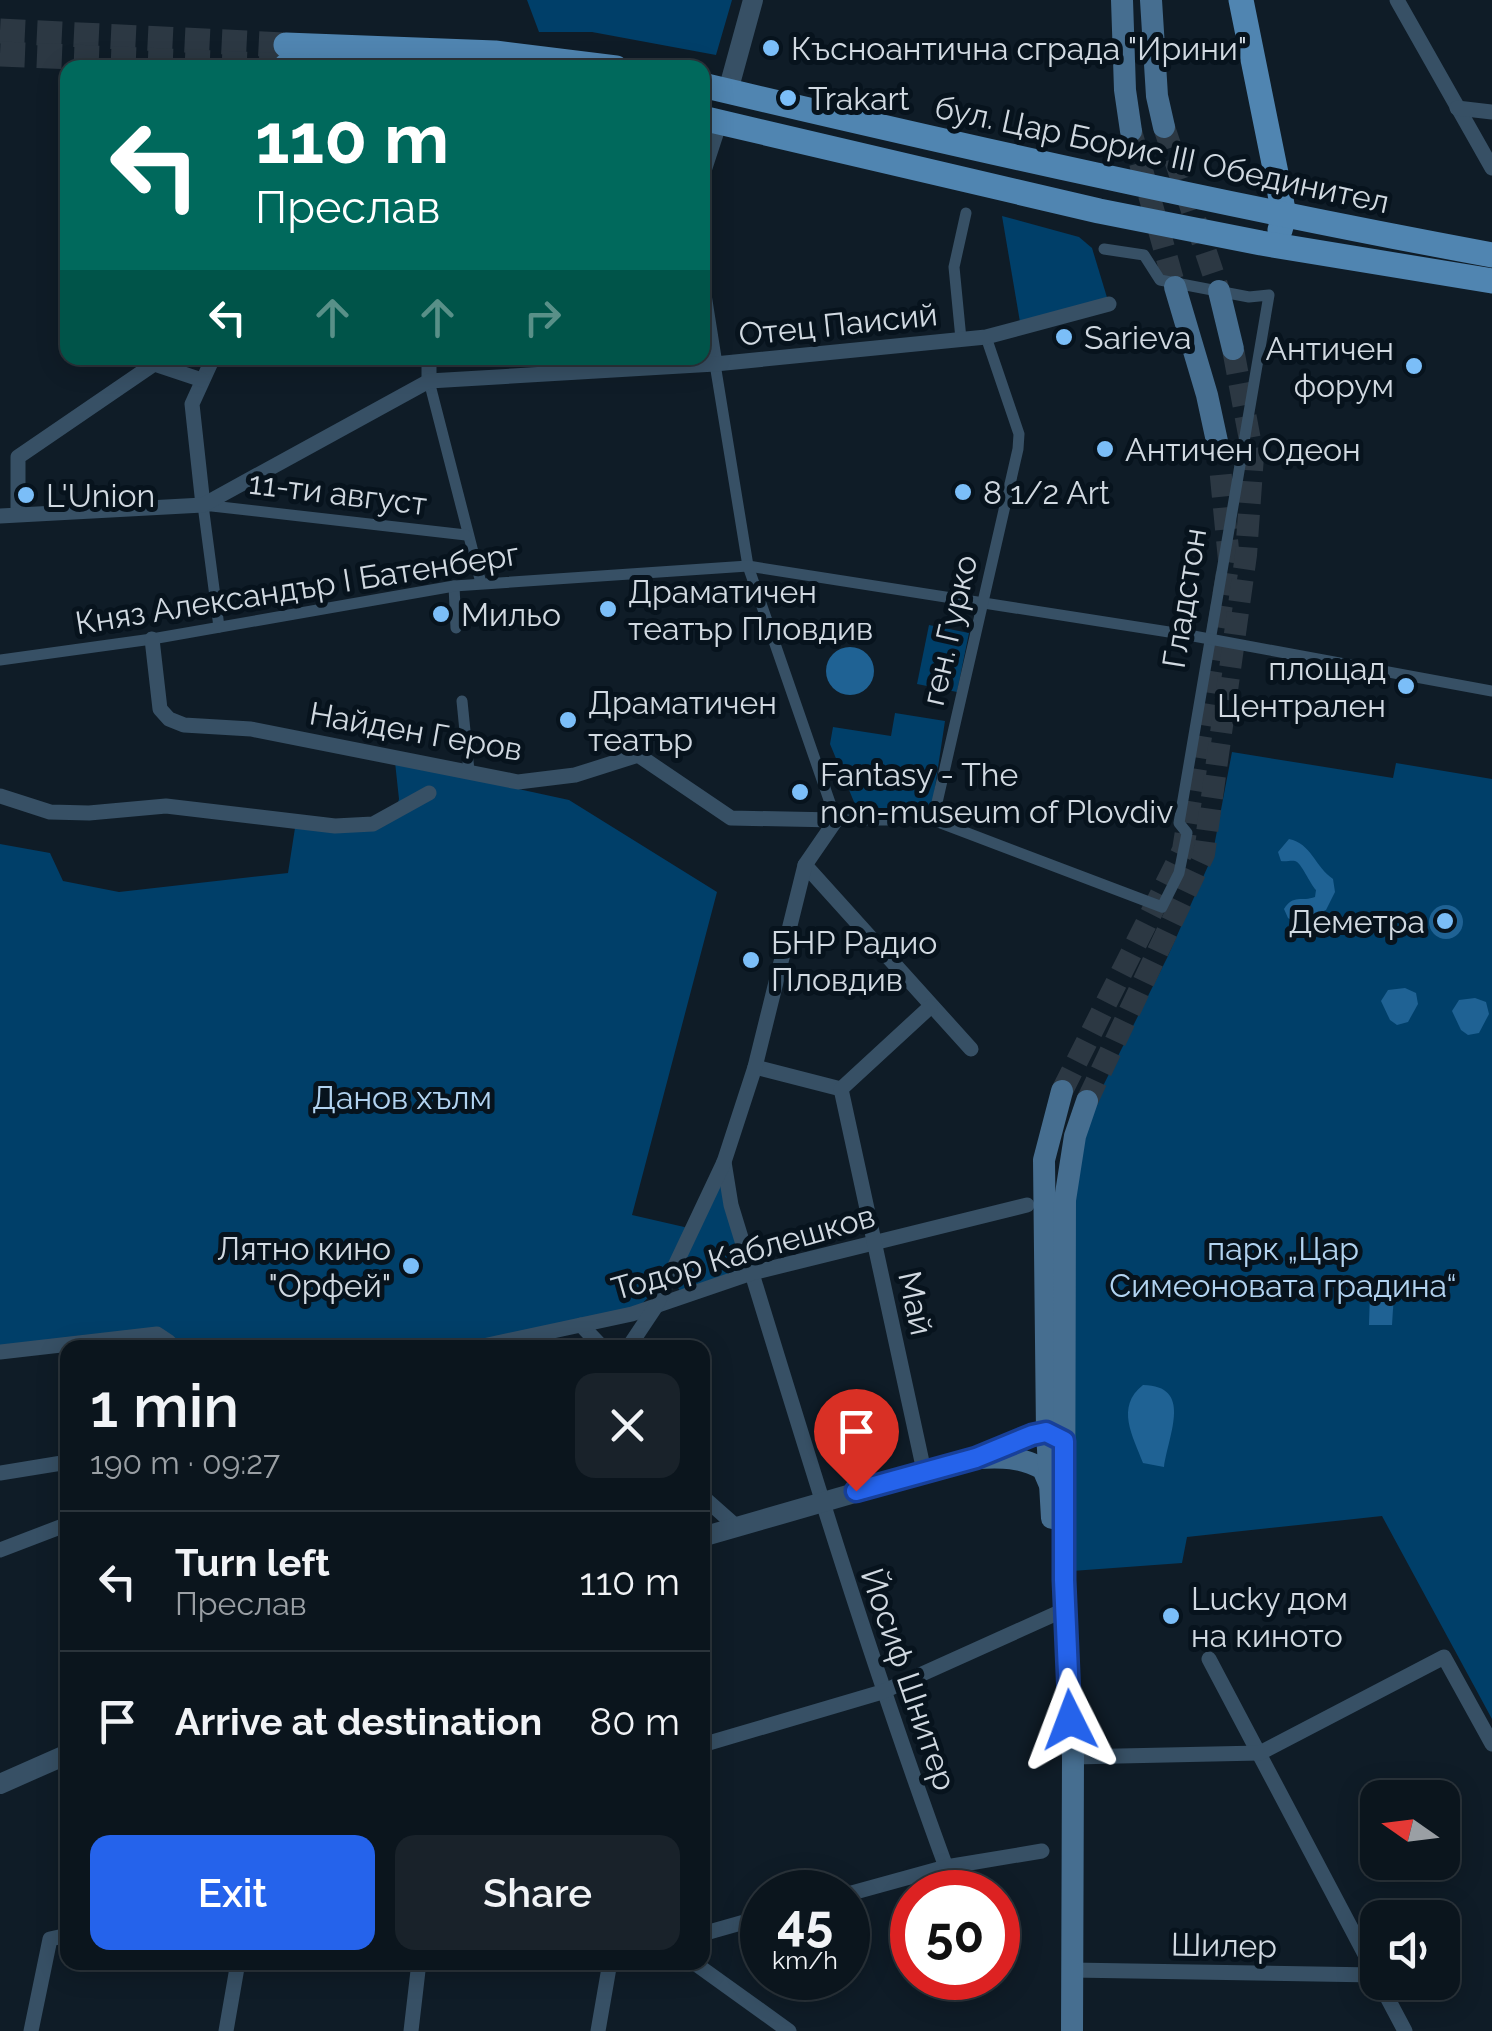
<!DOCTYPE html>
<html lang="en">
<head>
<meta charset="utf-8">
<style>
  body { margin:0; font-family:Raleway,sans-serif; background:#19222a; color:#f1f3f6; height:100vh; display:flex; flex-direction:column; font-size:38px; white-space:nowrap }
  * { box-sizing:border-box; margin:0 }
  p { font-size:32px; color:#9a9fa4 }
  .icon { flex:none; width:55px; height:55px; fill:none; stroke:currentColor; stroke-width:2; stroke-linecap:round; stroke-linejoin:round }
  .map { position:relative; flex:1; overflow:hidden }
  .details { position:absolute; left:60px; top:1340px; width:650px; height:630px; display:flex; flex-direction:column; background:#0b151d; border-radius:20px; box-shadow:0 5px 25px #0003,0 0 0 2px #2b343b }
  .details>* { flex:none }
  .top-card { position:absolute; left:60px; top:60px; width:650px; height:305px; border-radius:20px; box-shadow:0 5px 25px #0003,0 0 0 2px #2b343b; background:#00695c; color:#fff; overflow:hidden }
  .needle { width:65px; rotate:284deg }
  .buttons { position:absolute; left:1360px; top:1780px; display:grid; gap:20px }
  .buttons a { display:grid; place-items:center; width:100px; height:100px; border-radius:20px; background:#0b151d; box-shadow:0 5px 25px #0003,0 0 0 2px #2b343b; font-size:50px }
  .speed { position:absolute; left:740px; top:1870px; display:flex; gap:20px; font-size:50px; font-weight:700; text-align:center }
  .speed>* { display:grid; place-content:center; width:130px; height:130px; border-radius:50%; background:#0b151d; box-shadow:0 5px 25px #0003,0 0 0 2px #2b343b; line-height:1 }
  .speed small { font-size:25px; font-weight:400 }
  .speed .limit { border:15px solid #d22; background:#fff; color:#111 }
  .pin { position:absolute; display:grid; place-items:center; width:85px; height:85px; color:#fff; margin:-102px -42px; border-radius:50% 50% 50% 0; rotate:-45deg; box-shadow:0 0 10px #0007 }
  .pin .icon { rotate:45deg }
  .me { position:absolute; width:110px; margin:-55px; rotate:357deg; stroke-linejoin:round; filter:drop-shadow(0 0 8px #0008) }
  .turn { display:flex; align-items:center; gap:35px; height:210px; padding:0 30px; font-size:45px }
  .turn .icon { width:130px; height:130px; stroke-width:2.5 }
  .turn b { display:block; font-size:70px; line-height:85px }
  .lanes { display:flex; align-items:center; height:95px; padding:0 30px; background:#0003; justify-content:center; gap:50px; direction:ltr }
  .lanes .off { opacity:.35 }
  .round { display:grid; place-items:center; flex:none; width:105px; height:105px; border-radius:20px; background:#19222a }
  .summary { display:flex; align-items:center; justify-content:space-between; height:170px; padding:0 30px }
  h1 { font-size:60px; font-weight:600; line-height:75px }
  .action { display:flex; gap:20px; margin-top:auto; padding:20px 30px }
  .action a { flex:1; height:115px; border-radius:20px; background:#2563eb; color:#fff; font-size:40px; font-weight:600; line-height:115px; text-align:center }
  .action a+a { background:#19222a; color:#f1f3f6 }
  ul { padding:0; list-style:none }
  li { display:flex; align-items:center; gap:30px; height:140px; padding:0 30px; border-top:2px solid #2b343b }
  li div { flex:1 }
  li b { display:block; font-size:38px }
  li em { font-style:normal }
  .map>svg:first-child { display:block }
  .green { fill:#003f69 }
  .water { fill:#1f6294 }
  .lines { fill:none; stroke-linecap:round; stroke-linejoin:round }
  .secondary-tunnel { stroke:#2c3843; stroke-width:22; stroke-dasharray:22 11; stroke-linecap:butt }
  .primary-tunnel { stroke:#2c3843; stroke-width:25; stroke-dasharray:25 12; stroke-linecap:butt }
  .pedestrian { stroke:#375065; stroke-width:11 }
  .minor { stroke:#375065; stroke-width:15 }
  .tertiary { stroke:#375065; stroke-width:20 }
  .secondary { stroke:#466e90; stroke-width:22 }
  .primary { stroke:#5085b1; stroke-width:25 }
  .route-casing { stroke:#184099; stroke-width:25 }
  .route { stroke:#2563eb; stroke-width:18 }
  .poi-dot { fill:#7bbef8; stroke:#07131d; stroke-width:4 }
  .labels { text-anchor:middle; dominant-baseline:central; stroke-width:10; stroke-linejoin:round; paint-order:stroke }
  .poi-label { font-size:32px; fill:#d1d9e1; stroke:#07131d; text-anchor:start }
  .street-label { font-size:32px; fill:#d1d9e1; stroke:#07131d }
  .park-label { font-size:32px; fill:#b2d3f0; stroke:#07131d }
</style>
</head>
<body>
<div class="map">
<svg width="1492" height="2031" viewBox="0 0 1492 2031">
  <rect width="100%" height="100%" fill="#0f1c27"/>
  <!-- green -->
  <g class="green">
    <polygon points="527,0 732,0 716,55 592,32 539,32"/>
    <polygon points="1002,216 1079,237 1092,248 1109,304 1021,328"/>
    <polygon points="929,625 969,633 957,692 917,684"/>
    <polygon points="895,713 945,721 931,814 859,814 830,744 833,727 891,736"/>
    <polygon points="1232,752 1393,778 1396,763 1492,779 1492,1719 1382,1516 1187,1537 1182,1563 1072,1571 1071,1368 1077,1165 1093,1106 1167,958 1212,857"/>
    <polygon points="395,762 569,800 717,892 632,1215 693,1229 724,1165 752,1273 683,1297 671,1274 632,1314 474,1347 158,1348 155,1340 0,1356 0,844 50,853 63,881 119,892 288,873 295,828 394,817 399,799"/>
  </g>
  <!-- water -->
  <g class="water">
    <circle cx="850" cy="671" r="24"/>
    <path d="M 1289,839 C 1311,843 1315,867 1333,879 L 1335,892 L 1326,910 L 1296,923 L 1288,918 L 1284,909 C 1293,894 1302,902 1315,897 L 1316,890 C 1310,884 1301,862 1295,861 C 1291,860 1286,862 1281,861 L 1278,852 Z"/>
    <circle cx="1446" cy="922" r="17"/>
    <polygon points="1405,988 1416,993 1418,1004 1408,1022 1397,1025 1390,1020 1381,1001 1388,990"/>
    <polygon points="1475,998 1486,1002 1489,1014 1479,1033 1468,1035 1461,1030 1452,1011 1459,1000"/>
    <polygon points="1370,1292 1394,1294 1392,1325 1369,1325"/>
    <path d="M 1143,1385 C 1193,1386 1169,1433 1164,1467 L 1143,1463 C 1133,1436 1115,1407 1143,1385 Z"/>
  </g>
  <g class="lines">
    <!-- secondary-tunnel -->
    <g class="secondary-tunnel">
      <polyline points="1164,127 1219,291"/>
      <polyline points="1131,131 1175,287"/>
      <polyline points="1062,1091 1183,850 1229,560 1218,446"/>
      <polyline points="1087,1101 1204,854 1246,555 1253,456 1233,349"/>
    </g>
    <!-- primary-tunnel -->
    <g class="primary-tunnel">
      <polyline points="0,31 286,45"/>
      <polyline points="0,54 286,66"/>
    </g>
    <!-- pedestrian -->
    <g class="pedestrian">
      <polyline points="961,339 954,267 966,213"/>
      <polyline points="715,364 748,566 836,820 933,820 1162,907 1179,873 1187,833 1179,823 1269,295 1249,297 1160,280 1144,255 1104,249"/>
      <polyline points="429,381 481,583"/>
      <polyline points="454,586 456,628"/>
      <polyline points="219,627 203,505 466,535"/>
      <polyline points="0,660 152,639 454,586 748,566 1188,635 1492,691"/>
      <polyline points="462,701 469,771"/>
      <polyline points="933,820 1018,449 1019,434 986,337"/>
    </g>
    <!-- minor -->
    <g class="minor">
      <polyline points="1397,0 1492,168"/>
      <polyline points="1457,108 1492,112"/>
      <polyline points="702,177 720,122"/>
      <polyline points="702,282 715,364"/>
      <polyline points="429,381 429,358"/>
      <polyline points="203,505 192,404 213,358"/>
      <polyline points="18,514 18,457 154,364 202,380"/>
      <polyline points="0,516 203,505 429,381 715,364 986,337 1109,304"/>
      <polyline points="152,639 160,709 169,719 184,725 251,729 518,782 575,775 638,755 731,818 836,820"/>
      <polyline points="0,796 50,812 89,813 166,806 335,826 373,824 429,793"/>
      <polyline points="805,865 971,1049"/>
      <polyline points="755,1067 841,1089"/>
      <path d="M 724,1162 L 731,1205 C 799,1427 866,1649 946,1867"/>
      <polyline points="581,1325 603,1348"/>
      <polyline points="474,1348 632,1314 752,1273 1027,1205"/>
      <polyline points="628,1348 656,1306 724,1162 755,1067 805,865 836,820"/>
      <polyline points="0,1352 157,1334 169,1342"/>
      <polyline points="924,1471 841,1089 930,1007"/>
      <polyline points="0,1473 68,1462"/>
      <polyline points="702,1496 737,1527"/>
      <polyline points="0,1550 68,1524"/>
      <polyline points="1209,1659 1378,1979"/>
      <polyline points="702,1745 882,1692 1064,1610"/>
      <polyline points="1073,1757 1260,1753 1444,1657 1492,1744"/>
      <polyline points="848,1894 946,1867 1042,1851"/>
      <polyline points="702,1934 762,1917"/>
      <polyline points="693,1962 789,2031"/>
      <polyline points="1071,1970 1376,1975"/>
      <polyline points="1379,1982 1405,2031"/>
      <polyline points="31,2031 50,1939 68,1935"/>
      <polyline points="226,2031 238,1962"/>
      <polyline points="411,2031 419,1962"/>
      <polyline points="598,2031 610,1962"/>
    </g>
    <!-- tertiary -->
    <g class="tertiary">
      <polyline points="728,91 753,0"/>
      <polyline points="702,1537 976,1458 1032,1435 1047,1432 1058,1438"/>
      <polyline points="0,1784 68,1754"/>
    </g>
    <!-- secondary -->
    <g class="secondary">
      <polyline points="1122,0 1125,90 1131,131"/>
      <polyline points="1151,0 1157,96 1164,127"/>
      <polyline points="1175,287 1207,395 1218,446"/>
      <polyline points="1219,291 1233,349"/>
      <path d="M 976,1458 C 1001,1457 1020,1456 1043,1469 L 1049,1483"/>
      <polyline points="1052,1518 1047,1432 1044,1160 1062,1091"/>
      <polyline points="1072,2031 1073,1757 1064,1580 1065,1200 1075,1136 1087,1101"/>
    </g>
    <!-- primary -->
    <g class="primary">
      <polyline points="1241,0 1279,188 1284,216 1280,230"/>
      <polyline points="286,45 495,53 616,68"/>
      <polyline points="286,66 334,68"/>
      <path d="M 702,85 C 965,147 1227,206 1492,255"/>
      <polyline points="702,118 1099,211 1261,243 1492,281"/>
    </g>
  </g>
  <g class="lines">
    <!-- route casing -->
    <g class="route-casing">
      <polyline id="route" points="856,1491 976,1458 1032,1435 1046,1432 1064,1441 1064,1580 1070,1720"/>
    </g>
    <!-- route -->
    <use href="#route" class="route"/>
  </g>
  <!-- markers -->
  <g class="poi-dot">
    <circle cx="771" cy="48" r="10"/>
    <circle cx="788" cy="98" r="10"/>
    <circle cx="1064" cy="337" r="10"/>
    <circle cx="1414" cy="366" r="10"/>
    <circle cx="1105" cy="449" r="10"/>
    <circle cx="963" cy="492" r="10"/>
    <circle cx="26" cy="495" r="10"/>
    <circle cx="608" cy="609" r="10"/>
    <circle cx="441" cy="614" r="10"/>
    <circle cx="1406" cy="686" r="10"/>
    <circle cx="568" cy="720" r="10"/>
    <circle cx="800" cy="792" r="10"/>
    <circle cx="1445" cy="921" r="10"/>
    <circle cx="751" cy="960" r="10"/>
    <circle cx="411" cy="1266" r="10"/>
    <circle cx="1171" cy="1616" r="10"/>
  </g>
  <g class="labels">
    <!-- poi labels -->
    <g class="poi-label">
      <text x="791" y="48">Късноантична сграда "Ирини"</text>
      <text x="808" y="98">Trakart</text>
      <text x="1084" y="337">Sarieva</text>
      <text x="1394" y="348" text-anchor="end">Античен<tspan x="1394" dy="37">форум</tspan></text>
      <text x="1125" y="449">Античен Одеон</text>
      <text x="983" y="492">8 1/2 Art</text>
      <text x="46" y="495">L'Union</text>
      <text x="628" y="591">Драматичен<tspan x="628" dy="37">театър Пловдив</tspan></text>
      <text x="461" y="614">Мильо</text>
      <text x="1386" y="668" text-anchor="end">площад<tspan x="1386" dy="37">Централен</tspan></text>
      <text x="588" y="702">Драматичен<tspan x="588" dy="37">театър</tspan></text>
      <text x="820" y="774">Fantasy - The<tspan x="820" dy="37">non-museum of Plovdiv</tspan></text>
      <text x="1425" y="921" text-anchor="end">Деметра</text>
      <text x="771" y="942">БНР Радио<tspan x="771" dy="37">Пловдив</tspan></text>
      <text x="391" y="1248" text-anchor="end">Лятно кино<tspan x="391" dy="37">"Орфей"</tspan></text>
      <text x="1191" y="1598">Lucky дом<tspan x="1191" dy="37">на киното</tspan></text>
    </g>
    <!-- street labels -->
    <g class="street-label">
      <text transform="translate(1162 154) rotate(12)">бул. Цар Борис III Обединител</text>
      <text transform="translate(838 324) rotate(-6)">Отец Паисий</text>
      <text transform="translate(338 493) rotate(7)">11-ти август</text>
      <text transform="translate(297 588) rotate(-9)">Княз Александър I Батенберг</text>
      <text transform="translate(1184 598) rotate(-81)">Гладстон</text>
      <text transform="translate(949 630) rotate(-77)">ген. Гурко</text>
      <text transform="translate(416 731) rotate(10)">Найден Геров</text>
      <text transform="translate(743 1252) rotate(-16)">Тодор Каблешков</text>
      <text transform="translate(916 1303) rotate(78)">Май</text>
      <text transform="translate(909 1679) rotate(71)">Йосиф Шнитер</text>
      <text transform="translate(1224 1945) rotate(1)">Шилер</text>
    </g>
    <!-- park labels -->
    <g class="park-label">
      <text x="402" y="1097">Данов хълм</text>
      <text x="1283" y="1248">парк „Цар<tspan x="1283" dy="37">Симеоновата градина“</tspan></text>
    </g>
  </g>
</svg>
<div class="buttons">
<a><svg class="needle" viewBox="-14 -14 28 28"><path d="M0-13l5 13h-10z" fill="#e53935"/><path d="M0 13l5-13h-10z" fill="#9a9fa4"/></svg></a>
<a><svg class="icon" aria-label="sound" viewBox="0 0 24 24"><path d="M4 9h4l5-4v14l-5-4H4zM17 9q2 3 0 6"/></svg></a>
</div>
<div class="speed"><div>45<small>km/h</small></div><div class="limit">50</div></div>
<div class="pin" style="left:856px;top:1491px;background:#d93025"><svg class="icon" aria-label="arrive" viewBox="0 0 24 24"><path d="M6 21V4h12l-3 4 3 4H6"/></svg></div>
<svg class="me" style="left:1070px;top:1720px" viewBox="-20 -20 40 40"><path d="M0-17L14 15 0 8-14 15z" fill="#2563eb" stroke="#fff" stroke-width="4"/></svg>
<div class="top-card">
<div class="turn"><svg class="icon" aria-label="left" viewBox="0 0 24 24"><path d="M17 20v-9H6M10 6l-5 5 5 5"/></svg><div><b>110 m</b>Преслав</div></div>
<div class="lanes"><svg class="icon" aria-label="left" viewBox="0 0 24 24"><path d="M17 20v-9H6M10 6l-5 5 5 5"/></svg><svg class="icon off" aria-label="ahead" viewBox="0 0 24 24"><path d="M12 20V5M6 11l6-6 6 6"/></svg><svg class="icon off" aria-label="ahead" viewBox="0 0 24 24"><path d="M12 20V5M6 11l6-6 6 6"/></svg><svg class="icon off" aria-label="right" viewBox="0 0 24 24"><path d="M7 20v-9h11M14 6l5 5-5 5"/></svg></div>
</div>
<section class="details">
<div class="summary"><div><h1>1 min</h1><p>190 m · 09:27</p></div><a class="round"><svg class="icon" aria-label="close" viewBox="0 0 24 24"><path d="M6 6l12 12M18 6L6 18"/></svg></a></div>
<ul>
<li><svg class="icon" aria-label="left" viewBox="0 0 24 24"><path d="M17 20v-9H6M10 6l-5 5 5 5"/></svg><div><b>Turn left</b><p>Преслав</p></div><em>110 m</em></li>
<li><svg class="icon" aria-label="arrive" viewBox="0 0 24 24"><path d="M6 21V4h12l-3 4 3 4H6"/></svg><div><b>Arrive at destination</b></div><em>80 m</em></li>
</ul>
<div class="action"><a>Exit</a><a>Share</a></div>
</section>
</div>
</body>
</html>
